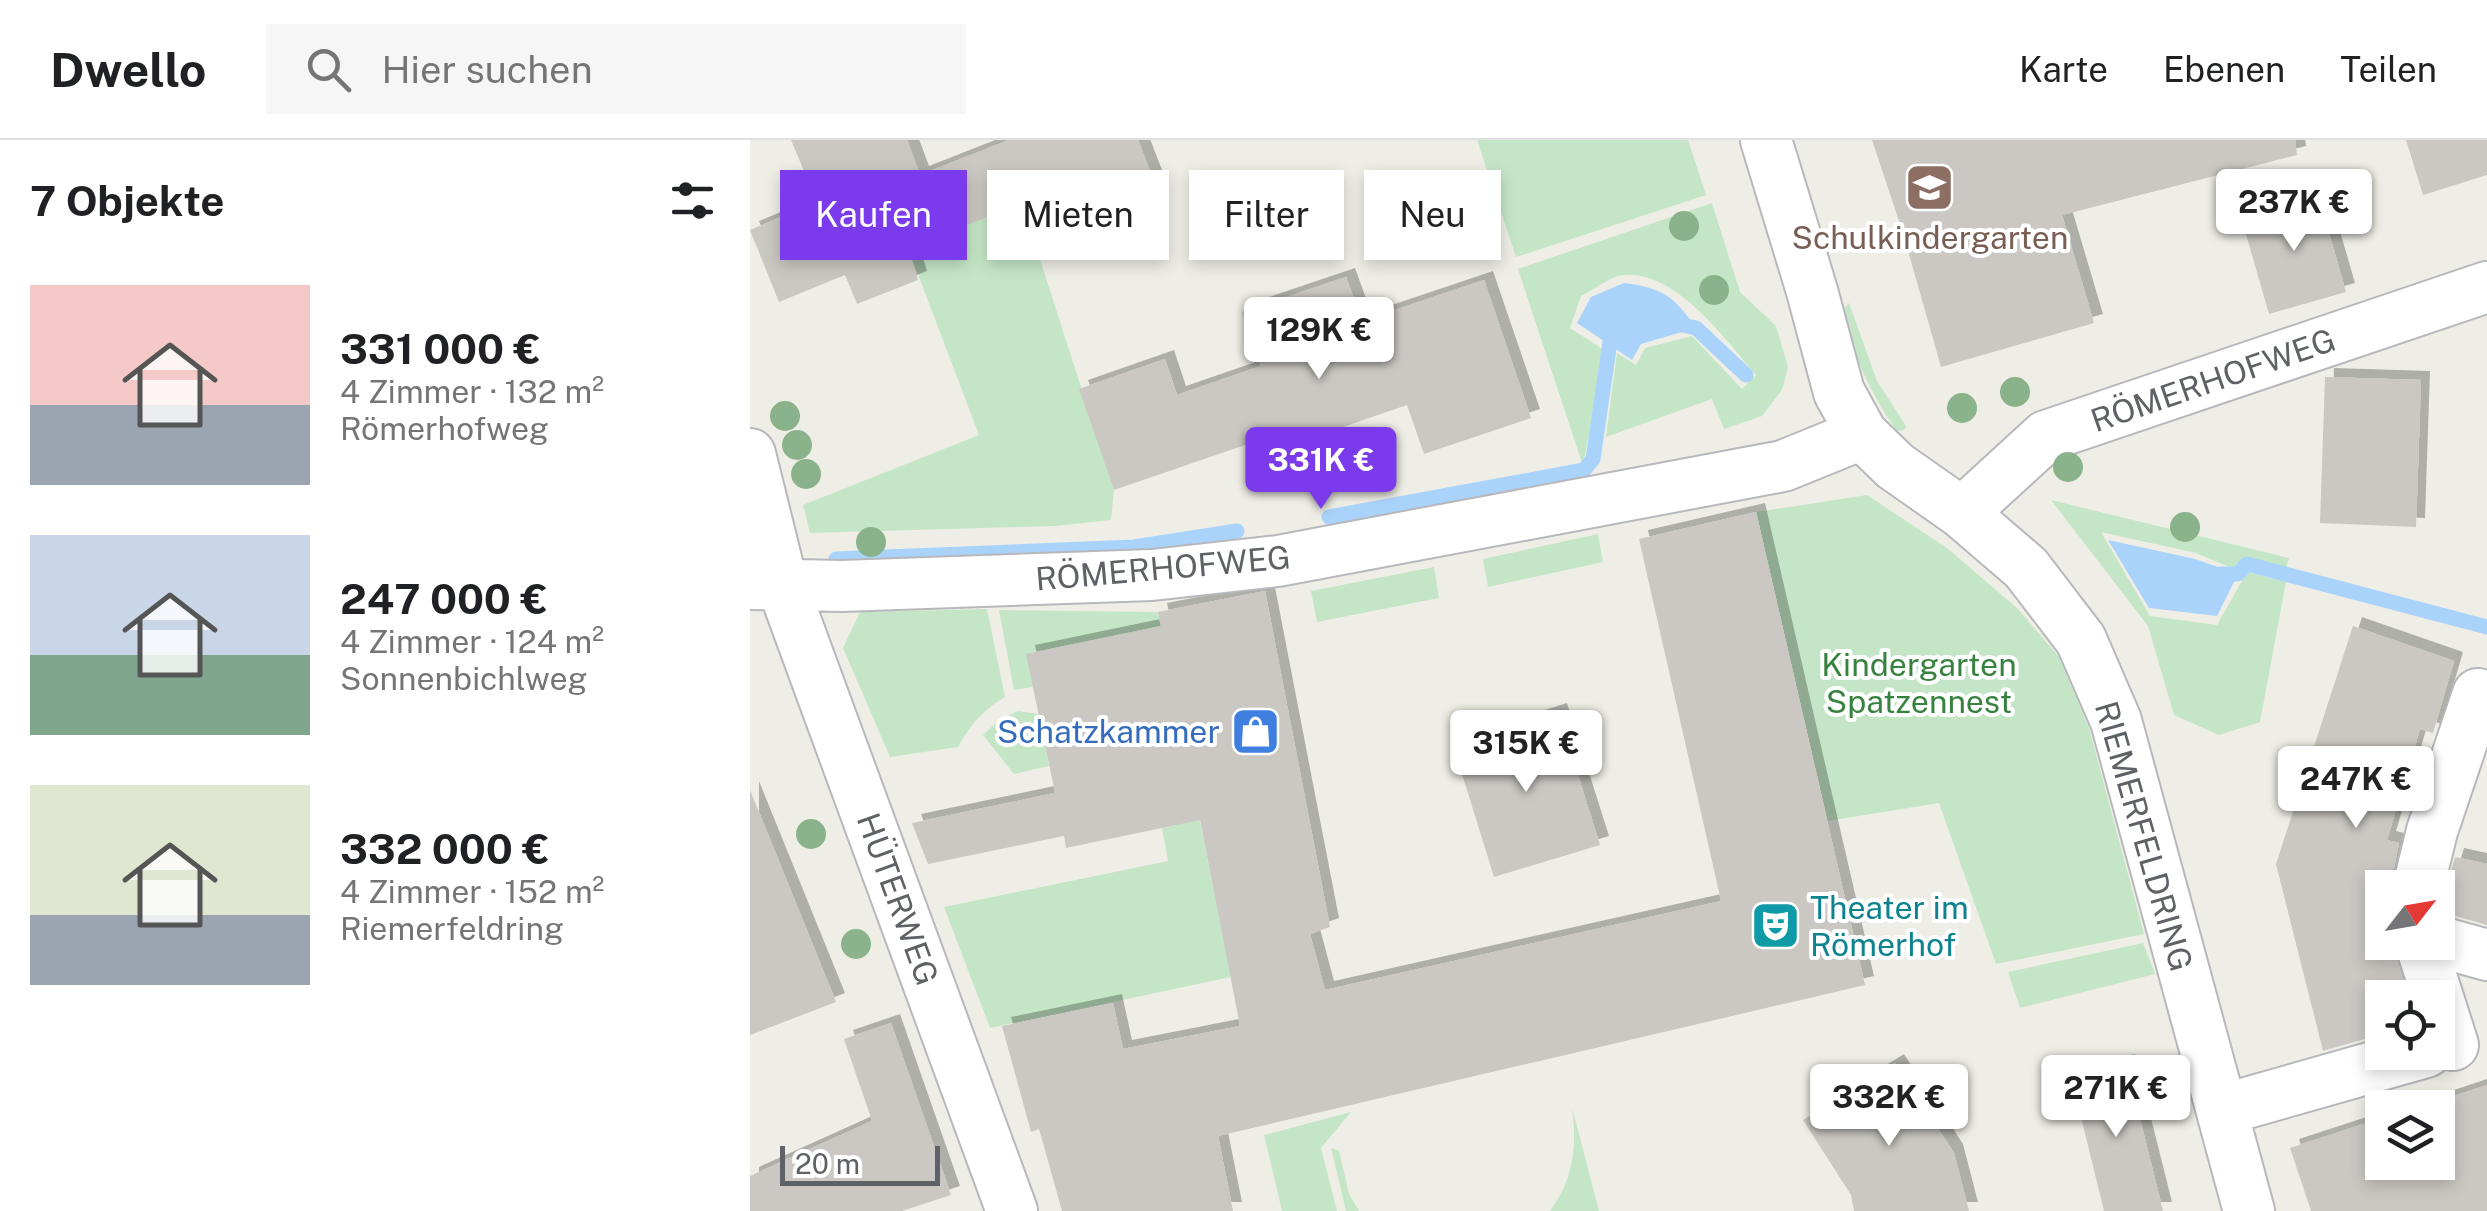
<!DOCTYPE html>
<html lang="de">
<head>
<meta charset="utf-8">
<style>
	body { margin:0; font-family:"Public Sans",sans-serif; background:#f6f6f6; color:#202124; height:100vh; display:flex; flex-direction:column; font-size:38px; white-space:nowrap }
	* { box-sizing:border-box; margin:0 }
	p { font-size:32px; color:#757577 }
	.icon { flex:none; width:55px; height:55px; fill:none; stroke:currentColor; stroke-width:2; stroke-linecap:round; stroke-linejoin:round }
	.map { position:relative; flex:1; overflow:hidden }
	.panel { display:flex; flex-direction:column; background:#fff; width:750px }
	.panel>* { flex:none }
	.hud { position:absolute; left:30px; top:30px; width:950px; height:90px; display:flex; gap:20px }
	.needle { width:65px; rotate:59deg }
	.fabs { position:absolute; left:1615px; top:730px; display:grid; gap:20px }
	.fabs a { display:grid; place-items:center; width:90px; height:90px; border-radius:0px; background:#fff; box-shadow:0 5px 15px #0003; font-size:50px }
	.scale { position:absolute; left:30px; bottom:25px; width:160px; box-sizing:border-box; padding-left:10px; border:5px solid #5e6166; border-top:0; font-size:28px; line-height:35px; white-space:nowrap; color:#5e6166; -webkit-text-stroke:8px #fff; paint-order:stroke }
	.price { position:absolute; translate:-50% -85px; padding:0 22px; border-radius:10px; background:#fff; color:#222; font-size:32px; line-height:65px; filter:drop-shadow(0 2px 5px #0008) }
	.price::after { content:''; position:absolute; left:50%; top:60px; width:30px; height:22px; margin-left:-15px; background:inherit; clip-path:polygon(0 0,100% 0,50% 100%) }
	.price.current { background:#7c3aed; color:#fff }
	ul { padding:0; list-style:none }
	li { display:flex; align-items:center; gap:30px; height:250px; padding:0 30px }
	li span { display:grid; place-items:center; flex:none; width:280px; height:200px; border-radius:0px; color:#555 }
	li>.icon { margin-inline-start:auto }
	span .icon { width:120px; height:120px; fill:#fffc; stroke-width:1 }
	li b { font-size:42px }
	h2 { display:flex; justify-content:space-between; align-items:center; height:120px; padding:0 30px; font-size:42px }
	.tag { padding:0 35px; border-radius:0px; background:#fff; box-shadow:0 5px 15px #0003; font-size:35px; line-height:90px }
	.tag.current { background:#7c3aed; color:#fff }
	header { display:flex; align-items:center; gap:60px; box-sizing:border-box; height:140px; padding:0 50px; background:#fff; border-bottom:2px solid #e0e0e0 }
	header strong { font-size:48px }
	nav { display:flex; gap:55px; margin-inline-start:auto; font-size:35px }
	.search { width:700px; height:90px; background:#f6f6f6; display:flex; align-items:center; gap:25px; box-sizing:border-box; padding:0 35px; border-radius:0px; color:#757577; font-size:38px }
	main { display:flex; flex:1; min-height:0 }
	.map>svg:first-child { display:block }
	.green { fill:#c4e6c6 }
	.water { fill:#aad3fc }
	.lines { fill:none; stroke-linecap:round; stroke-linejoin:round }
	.stream { stroke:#aad3fc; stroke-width:15 }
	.building { fill:#cbc8c3; filter:url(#shadow) }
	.street-casing { stroke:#b6b8bc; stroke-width:54 }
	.street { stroke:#fff; stroke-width:50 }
	.tree { fill:#8ab38b }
	.labels { text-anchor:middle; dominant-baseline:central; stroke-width:8; stroke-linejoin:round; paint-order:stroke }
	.education-label { font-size:32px; fill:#785e54; stroke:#fff }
	.street-label { font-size:32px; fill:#5e6166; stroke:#fff }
	.park-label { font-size:32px; fill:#388240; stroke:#fff }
	.shop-label { font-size:32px; fill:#366cbe; stroke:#fff; text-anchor:end }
	.culture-label { font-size:32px; fill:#0d838f; stroke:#fff; text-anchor:start }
</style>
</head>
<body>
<header>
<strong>Dwello</strong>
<div class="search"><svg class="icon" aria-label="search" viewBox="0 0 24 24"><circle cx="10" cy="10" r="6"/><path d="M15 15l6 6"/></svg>Hier suchen</div>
<nav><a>Karte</a><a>Ebenen</a><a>Teilen</a></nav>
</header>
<main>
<section class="panel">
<h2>7 Objekte<svg class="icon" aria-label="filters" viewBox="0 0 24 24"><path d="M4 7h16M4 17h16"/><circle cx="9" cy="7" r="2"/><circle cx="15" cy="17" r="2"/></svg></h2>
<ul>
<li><span style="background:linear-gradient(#f6c9c9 60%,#9aa5b1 0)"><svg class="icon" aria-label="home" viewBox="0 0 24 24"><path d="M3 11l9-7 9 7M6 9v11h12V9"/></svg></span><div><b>331 000 €</b><p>4 Zimmer · 132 m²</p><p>Römerhofweg</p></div></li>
<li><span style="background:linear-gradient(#c9d6e8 60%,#7fa58c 0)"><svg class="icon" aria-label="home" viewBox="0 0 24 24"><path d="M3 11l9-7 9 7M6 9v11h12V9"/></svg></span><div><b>247 000 €</b><p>4 Zimmer · 124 m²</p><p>Sonnenbichlweg</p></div></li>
<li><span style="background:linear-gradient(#dfe7d0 65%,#9aa5b1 0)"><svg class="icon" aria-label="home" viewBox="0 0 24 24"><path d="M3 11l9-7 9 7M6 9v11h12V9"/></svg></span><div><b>332 000 €</b><p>4 Zimmer · 152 m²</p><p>Riemerfeldring</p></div></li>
</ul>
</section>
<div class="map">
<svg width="1737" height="1071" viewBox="0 0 1737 1071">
	<defs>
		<filter id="shadow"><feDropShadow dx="9" dy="-9" stdDeviation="0" flood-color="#0004"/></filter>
	</defs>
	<rect width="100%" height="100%" fill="#efeee6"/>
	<!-- green -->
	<path class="green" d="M727 0H938L956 55 766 117Z
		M272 63 364 350 361 380 305 386 60 393 53 365 229 295 158 108Z
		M962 63 990 152 1026 186 1038 227 1032 250 1012 276 974 289 962 259 856 297 867 213 886 225 895 208 942 196 992 249 1006 235C976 200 925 129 873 135 860 137 843 150 831 156L820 188 854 210 833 326 768 129Z
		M1099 163 1127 241 1156 286 1154 290 1147 291C1120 253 1104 215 1090 172Z
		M1117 355 1197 408 1267 468 1309 517 1339 588 1394 794 1246 824 1189 663 1078 681 1006 372Z
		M1301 360 1539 418 1536 429 1496 417 1484 429 1446 413 1351 392 1400 476 1467 485 1497 432 1536 442 1510 582 1469 595 1424 575 1398 486Z
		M848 394 853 422 738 447 733 419Z
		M684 427 689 458 567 482 561 451Z
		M237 469 255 557C233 570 221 584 208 607L140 617 93 508 110 472Z
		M249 470 408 472 481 837 240 888 194 767 418 721 412 688 426 685 387 492 277 514 283 547 264 550Z
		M268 571 288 574 299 626 264 634 233 595 249 580Z
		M1393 803 1405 834 1270 868 1258 832Z
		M822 967 849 1071H800C824 1039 827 1005 822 967Z
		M601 972 571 1008 587 1071H532L514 995Z
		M581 1008 589 1011 599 1054 609 1071H596Z"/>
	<!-- water -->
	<path class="water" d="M874 143C913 148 924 156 946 188L891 204 882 220 827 183 841 157Z
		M1358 400 1445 419 1488 434 1467 476 1399 468Z"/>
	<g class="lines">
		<!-- stream -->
		<path class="stream" d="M928 184 946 188 996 235
			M579 377 834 330 843 319 861 195 867 190
			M86 419 384 407 487 391
			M1470 434H1488L1497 424 1737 487"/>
	</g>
	<!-- building -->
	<path class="building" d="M41 0H157L170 35 259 0H388L405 44 316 78 306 50 158 108 168 140 107 164 95 135 29 162 0 90 67 62Z
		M1122 0H1545L1547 15 1312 75 1344 183 1191 227 1153 93Z
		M1656 0H1737V35L1673 55Z
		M1568 55 1596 152 1519 174 1491 77Z
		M596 137 612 181 734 140 781 278 674 314 657 265 538 306 533 292 364 350 329 249 415 219 427 255 511 226 492 172Z
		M1575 237 1671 240 1666 387 1570 383Z
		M1006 372 1115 845 468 996 483 1071H312L289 989 281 992 252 886 363 863 373 909 490 886 450 680 316 708 314 696 178 724 162 683 305 653 276 514 411 486 408 472 515 451 580 787 560 794 575 850 971 761 889 399Z
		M1603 486 1704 521 1683 593 1670 589 1637 700 1649 703 1640 748H1632V802H1644L1658 858H1632V894L1573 911 1526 724Z
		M808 572 850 705 744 737 703 605Z
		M0 650 86 862 0 895Z
		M1705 717 1737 724V785L1702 775 1688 776Z
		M141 883 201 1055 152 1071H0V1036L122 981 94 899Z
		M1145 923 1204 1013 1219 1071H1104L1101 1055 1053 980Z
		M1376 923 1413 1071H1354L1321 936Z
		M1737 945V1071H1561L1540 1008 1632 978V1022H1688V968H1668Z"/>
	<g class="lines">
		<defs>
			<path id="street" d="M1016 0 1062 151 1089 252 1112 294 1145 326 1212 373 1276 428 1331 500 1366 581 1499 1071
				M0 314 33 447 262 1071
				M1212 373 1296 296 1737 147
				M0 444 92 446 402 435 528 421 1033 326 1112 294
				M1668 748 1682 691 1728 554
				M1672 802 1673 811 1694 803 1737 815
				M1673 811 1703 905
				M1472 970 1676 912"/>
		</defs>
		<!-- street casing -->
		<use href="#street" class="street-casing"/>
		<!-- street -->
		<use href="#street" class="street"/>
	</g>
	<!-- trees -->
	<g class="tree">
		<circle cx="934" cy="86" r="15"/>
		<circle cx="964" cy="150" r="15"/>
		<circle cx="1265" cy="252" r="15"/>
		<circle cx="1212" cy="268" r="15"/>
		<circle cx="35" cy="276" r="15"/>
		<circle cx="47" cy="305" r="15"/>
		<circle cx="1318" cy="327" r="15"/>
		<circle cx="56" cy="334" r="15"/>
		<circle cx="1435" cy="387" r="15"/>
		<circle cx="121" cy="402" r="15"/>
		<circle cx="61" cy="694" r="15"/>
		<circle cx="106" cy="804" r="15"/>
	</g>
	<!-- icons -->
	<defs>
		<symbol id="school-square" viewBox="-11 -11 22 22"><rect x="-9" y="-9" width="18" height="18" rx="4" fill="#8d6e63" stroke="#fff"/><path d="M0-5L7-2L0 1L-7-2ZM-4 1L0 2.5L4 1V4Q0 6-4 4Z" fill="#fff"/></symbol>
		<symbol id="shop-square" viewBox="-11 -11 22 22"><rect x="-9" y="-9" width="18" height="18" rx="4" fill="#3f7fe0" stroke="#fff"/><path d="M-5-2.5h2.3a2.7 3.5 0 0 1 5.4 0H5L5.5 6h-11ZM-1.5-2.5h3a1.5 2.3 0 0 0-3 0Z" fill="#fff"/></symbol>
		<symbol id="theatre-square" viewBox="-11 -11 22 22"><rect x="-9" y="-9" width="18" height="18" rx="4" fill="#0f9aa8" stroke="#fff"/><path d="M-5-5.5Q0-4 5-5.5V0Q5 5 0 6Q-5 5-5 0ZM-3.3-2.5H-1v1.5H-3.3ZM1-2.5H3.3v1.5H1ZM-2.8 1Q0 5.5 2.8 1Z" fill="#fff"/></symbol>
	</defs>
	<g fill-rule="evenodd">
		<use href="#school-square" x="1152" y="20" width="55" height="55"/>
		<use href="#shop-square" x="478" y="564" width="55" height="55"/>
		<use href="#theatre-square" x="998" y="758" width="55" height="55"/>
	</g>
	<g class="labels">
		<!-- education labels -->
		<g class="education-label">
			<text x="1180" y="97">Schulkindergarten</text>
		</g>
		<!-- street labels -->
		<g class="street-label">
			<text transform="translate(1463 240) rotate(-19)">RÖMERHOFWEG</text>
			<text transform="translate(413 428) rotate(-5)">RÖMERHOFWEG</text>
			<text transform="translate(1394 696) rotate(74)">RIEMERFELDRING</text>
			<text transform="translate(148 759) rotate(70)">HÜTERWEG</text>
		</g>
		<!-- park labels -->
		<g class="park-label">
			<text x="1169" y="524">Kindergarten<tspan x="1169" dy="37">Spatzennest</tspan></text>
		</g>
		<!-- shop labels -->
		<g class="shop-label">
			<text x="470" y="591">Schatzkammer</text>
		</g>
		<!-- culture labels -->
		<g class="culture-label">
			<text x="1060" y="767">Theater im<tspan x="1060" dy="37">Römerhof</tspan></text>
		</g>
	</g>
</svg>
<div class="fabs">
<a><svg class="needle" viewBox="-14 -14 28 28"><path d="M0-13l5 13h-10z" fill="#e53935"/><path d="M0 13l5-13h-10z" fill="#757577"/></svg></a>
<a><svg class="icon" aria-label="locate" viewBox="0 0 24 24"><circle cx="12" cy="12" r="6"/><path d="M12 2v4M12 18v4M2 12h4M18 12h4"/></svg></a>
<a><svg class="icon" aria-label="layers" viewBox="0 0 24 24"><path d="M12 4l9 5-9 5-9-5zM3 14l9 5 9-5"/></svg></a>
</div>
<div class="scale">20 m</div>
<b class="price" style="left:1544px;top:114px">237K €</b>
<b class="price" style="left:569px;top:242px">129K €</b>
<b class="price current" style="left:571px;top:372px">331K €</b>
<b class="price" style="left:776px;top:655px">315K €</b>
<b class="price" style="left:1606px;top:691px">247K €</b>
<b class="price" style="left:1366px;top:1000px">271K €</b>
<b class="price" style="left:1139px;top:1009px">332K €</b>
<div class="hud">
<a class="tag current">Kaufen</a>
<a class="tag">Mieten</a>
<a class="tag">Filter</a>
<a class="tag">Neu</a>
</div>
</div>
</main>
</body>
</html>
